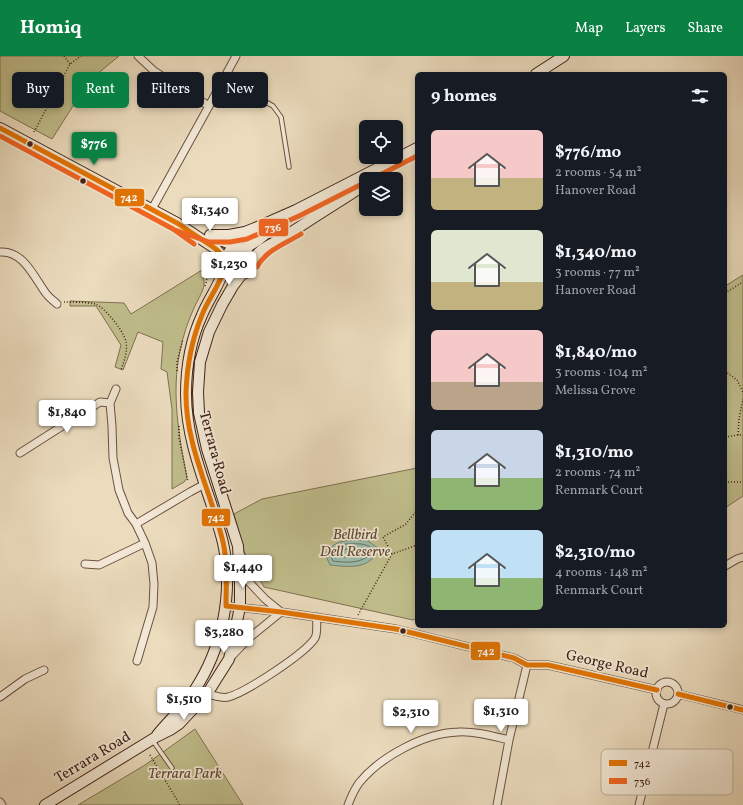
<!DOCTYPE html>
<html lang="en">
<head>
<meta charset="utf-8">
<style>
	body { margin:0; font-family:Vollkorn,serif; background:#20242c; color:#f1f3f6; height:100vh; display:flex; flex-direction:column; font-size:15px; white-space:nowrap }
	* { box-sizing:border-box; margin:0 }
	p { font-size:13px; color:#9ea1a6 }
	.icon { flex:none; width:22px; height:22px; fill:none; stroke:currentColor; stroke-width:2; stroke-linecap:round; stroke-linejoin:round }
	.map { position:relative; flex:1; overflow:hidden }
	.panel { position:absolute; left:415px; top:16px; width:312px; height:556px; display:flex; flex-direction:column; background:#171b24; border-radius:6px; box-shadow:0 2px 6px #0003 }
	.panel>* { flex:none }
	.hud { position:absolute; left:12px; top:16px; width:343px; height:36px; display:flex; gap:8px }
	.fabs { position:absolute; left:359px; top:64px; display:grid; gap:8px }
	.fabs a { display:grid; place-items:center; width:44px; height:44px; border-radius:6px; background:#171b24; box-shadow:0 2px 6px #0003; font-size:20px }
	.price { position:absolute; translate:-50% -34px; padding:0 9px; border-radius:4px; background:#fff; color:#222; font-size:13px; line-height:26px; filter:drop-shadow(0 1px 2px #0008) }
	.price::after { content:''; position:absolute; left:50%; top:24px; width:12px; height:9px; margin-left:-6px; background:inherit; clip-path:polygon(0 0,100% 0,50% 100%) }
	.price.current { background:#0b8043; color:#fff }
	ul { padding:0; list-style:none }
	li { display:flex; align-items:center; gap:12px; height:100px; padding:0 16px }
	li span { display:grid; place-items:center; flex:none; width:112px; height:80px; border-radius:6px; color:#555 }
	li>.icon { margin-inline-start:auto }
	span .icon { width:48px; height:48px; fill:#fffc; stroke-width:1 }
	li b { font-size:17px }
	h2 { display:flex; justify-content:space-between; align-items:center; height:48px; padding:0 16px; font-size:17px }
	.pill { padding:0 14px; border-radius:6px; background:#171b24; box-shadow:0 2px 6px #0003; font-size:14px; line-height:36px }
	.pill.current { background:#0b8043; color:#fff }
	header { display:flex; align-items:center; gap:24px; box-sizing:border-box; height:56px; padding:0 20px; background:#0b8043; color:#fff }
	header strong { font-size:19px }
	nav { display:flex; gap:22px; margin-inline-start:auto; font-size:14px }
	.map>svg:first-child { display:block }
	.green { fill:#c0be8c; stroke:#807052 }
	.water { fill:#99bcad; stroke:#757e71 }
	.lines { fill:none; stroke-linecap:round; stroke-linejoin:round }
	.shore { stroke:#6c6f62; stroke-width:1 }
	.lane-casing { stroke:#6b5041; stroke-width:5.5 }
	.street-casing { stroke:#6b5041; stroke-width:9 }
	.secondary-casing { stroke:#402217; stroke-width:12 }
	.path { stroke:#402217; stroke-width:1.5; stroke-dasharray:1 2; stroke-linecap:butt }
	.lane { stroke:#f2e8d5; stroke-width:3.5 }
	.street { stroke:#f2e8d5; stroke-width:7 }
	.secondary { stroke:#f2e8d5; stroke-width:10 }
	.bus-1-casing { stroke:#f2e8d5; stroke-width:8 }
	.bus-2-casing { stroke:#f2e8d5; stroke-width:8 }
	.bus-1 { stroke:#e27403; stroke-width:5 }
	.bus-2 { stroke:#f26522; stroke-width:5 }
	.bus-dot { fill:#402217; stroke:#f2e8d5; stroke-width:1.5 }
	.labels { text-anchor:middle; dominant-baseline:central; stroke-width:3.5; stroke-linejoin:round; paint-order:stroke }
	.street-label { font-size:15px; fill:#402217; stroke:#f2e8d5 }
	.park-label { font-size:15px; font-style:italic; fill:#604934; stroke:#f2e8d5 }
	.key { fill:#f2e8d5; stroke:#bdad9c; stroke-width:1 }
	.key-label { font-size:11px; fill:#402217 }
	.line-badge { stroke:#f2e8d5; stroke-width:1.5 }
	.badge-label { font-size:11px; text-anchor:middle; font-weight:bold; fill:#fff }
</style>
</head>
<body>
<header>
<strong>Homiq</strong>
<nav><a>Map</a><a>Layers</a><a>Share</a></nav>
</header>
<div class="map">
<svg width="743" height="749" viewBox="0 0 743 749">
	<rect width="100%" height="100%" fill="#ebdcbe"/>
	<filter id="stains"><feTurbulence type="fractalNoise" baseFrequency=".005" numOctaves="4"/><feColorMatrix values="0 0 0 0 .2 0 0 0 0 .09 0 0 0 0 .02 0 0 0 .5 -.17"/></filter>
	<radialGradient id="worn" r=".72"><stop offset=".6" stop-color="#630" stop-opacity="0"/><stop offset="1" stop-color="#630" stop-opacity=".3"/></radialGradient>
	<!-- green -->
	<path class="green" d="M0 0H119L85 28 73 50 52 83 0 55Z
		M202 214C202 219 205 225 204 229 203 236 197 245 194 252 188 265 183 280 180 295 171 337 179 380 187 422L184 426 172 433V353L167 316 161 313 163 286 138 276 123 314 115 311 121 289 96 250H70V245L124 247 131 258Z
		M743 219V440L725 452V230Z
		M417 412V562L413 564 264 531 244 496 234 458 262 443Z
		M195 673 243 749H78L145 709Z"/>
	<!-- water -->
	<path class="water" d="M359 484 368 485 379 493C369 514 350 511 330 509L325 498C336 484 342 485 359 484Z"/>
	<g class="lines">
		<!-- shore -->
		<path class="shore" d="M346 488C355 488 368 486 373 494 366 508 346 507 333 505L330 498 335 492Z
			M347 493 365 494 366 496C360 502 345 502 336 500L338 496Z"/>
		<defs>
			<path id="lane" d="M224 22 273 50 281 61 289 111
				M153 685 172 712"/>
			<path id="street" d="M138 0 154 15 209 50
				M152 153 209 50 236 0
				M0 196C23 194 34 221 45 236 48 241 53 244 57 248
				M116 333 110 347 112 370 113 402 119 434 128 457 136 468 145 487 152 507 154 528 153 551 137 605
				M20 397 100 346 110 347
				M136 468 190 436 205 428
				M241 499 250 527 265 543 281 556
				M85 508 99 509 145 487
				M725 510 737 503 743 501
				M226 550 281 556 396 573 514 602 527 609H548L657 634
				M229 603 249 582 281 556
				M656 637a11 11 0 1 1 22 0a11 11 0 1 1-22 0Z
				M207 638C213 639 222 643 228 641 245 637 306 597 315 582 318 577 316 567 317 561
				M678 638 743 654
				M0 641 25 623 44 614
				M0 746 2 749
				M348 749C351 741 354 734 359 727 380 701 424 677 458 676 475 675 492 680 509 684
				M497 749 509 684 527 609
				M639 749 664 648"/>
			<path id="secondary" d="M536 18 564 0
				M0 72 177 167 216 193 225 203
				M374 123 389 113
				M210 179H229L245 176 255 172 296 154 417 92
				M213 181C219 184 242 192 247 196 250 199 251 204 251 208 247 229 213 216 229 196L239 192
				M243 194 258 184 283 164
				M251 208C257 192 273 188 286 180 312 162 339 146 366 128
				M157 679C169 664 184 651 194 635 222 593 234 537 223 487 220 474 215 460 211 447 199 412 186 376 186 338 186 311 191 283 202 259 209 242 221 227 225 210
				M45 749 156 681 170 674 179 668 207 638 229 603 240 551V525L238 490 207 393 199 357 198 336 200 306 209 276 222 249 233 230 242 218"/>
		</defs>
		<!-- lane casing -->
		<use href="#lane" class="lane-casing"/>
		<!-- street casing -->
		<use href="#street" class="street-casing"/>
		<!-- secondary casing -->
		<use href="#secondary" class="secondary-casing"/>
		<!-- path -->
		<path class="path" d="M64 0 70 8
			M34 76 70 8 81 0
			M208 200 213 216
			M205 230C209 219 207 210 203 200L207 197
			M725 237 743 226
			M64 246C73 246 87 246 95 248 105 251 125 277 126 286 128 295 124 305 121 314
			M177 315V306L183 283
			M725 315 737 324 743 336
			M179 370V382L188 426
			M738 379 739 363 743 343
			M725 381 738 379H743
			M725 426H743
			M392 498 383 481 406 468 417 454
			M358 559 392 498 417 489
			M150 699 180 749"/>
		<!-- lane -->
		<use href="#lane" class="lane"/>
		<!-- street -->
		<use href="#street" class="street"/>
		<!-- secondary -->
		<use href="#secondary" class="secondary"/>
		<defs>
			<path id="bus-1" d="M0 72 177 167 216 193 225 203C225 224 209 240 202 259 192 283 187 309 186 336 185 388 211 436 223 486 228 507 226 529 226 550L281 556 396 573 514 602 527 609H548L657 634
				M678 638 743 654"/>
			<path id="bus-2" d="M0 80 173 173 194 188
				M372 123 417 100
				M175 174 209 186H230L247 183 299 160 366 126
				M257 211C266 194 285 188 301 178"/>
		</defs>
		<!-- bus-1 casing -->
		<use href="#bus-1" class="bus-1-casing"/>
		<!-- bus-2 casing -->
		<use href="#bus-2" class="bus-2-casing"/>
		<!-- bus-1 -->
		<use href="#bus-1" class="bus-1"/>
		<!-- bus-2 -->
		<use href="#bus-2" class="bus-2"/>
	</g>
	<!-- markers -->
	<g class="bus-dot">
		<circle cx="30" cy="88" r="3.5"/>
		<circle cx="83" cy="125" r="3.5"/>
		<circle cx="403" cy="575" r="3.5"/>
		<circle cx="730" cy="651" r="3.5"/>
	</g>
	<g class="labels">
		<!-- street labels -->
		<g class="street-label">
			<text transform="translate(214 397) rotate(75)">Terrara Road</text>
			<text transform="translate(607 609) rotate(13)">George Road</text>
			<text transform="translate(93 702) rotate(-31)">Terrara Road</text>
		</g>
		<!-- park labels -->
		<g class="park-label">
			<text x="355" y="479">Bellbird<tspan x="355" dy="17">Dell Reserve</tspan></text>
			<text x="185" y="718">Terrara Park</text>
		</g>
	</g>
	<!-- legend -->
	<rect x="601" y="693" width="132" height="46" rx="6" class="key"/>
	<rect x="609" y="704" width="18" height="6" fill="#e27403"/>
	<rect x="609" y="722" width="18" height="6" fill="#f26522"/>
	<g class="key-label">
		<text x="634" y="711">742</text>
		<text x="634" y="729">736</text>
	</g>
	<g class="line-badge">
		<rect x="114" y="132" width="31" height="19" rx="4" fill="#e27403"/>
		<rect x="258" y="162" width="31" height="19" rx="4" fill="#f26522"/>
		<rect x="201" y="452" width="30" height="19" rx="4" fill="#e27403"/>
		<rect x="470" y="585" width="31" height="20" rx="4" fill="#e27403"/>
	</g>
	<g class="badge-label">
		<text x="129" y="145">742</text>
		<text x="273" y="175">736</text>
		<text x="216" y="465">742</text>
		<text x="486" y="599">742</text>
	</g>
	<rect width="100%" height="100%" filter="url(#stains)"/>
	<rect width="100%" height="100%" fill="url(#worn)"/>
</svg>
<div class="fabs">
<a><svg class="icon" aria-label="locate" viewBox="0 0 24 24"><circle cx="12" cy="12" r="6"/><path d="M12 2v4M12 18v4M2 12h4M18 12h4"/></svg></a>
<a><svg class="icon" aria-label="layers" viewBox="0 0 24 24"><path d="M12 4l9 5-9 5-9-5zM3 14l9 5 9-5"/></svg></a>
</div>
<b class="price current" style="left:94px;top:110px">$776</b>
<b class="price" style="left:210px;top:176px">$1,340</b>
<b class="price" style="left:229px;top:230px">$1,230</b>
<b class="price" style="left:67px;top:378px">$1,840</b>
<b class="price" style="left:243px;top:533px">$1,440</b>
<b class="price" style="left:224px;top:598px">$3,280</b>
<b class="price" style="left:184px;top:665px">$1,510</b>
<b class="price" style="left:501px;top:677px">$1,310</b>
<b class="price" style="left:411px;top:678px">$2,310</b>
<div class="hud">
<a class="pill">Buy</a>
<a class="pill current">Rent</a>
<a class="pill">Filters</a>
<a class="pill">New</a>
</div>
<section class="panel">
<h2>9 homes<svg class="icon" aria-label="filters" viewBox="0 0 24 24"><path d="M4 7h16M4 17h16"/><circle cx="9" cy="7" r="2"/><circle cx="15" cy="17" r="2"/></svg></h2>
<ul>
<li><span style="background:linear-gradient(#f6c9c9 60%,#c2b280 0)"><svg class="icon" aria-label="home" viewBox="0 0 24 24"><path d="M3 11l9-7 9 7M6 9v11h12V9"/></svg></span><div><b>$776/mo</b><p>2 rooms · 54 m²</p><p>Hanover Road</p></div></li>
<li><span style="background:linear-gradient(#dfe7d0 65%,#c2b280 0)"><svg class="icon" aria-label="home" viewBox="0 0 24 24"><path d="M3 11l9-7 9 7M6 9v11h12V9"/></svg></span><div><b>$1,340/mo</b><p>3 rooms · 77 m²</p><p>Hanover Road</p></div></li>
<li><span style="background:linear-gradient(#f6c9c9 65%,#b9a48a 0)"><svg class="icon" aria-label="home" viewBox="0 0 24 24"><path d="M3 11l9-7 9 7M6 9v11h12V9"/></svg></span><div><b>$1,840/mo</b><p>3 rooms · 104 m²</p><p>Melissa Grove</p></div></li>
<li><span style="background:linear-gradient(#c9d6e8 60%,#8fb573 0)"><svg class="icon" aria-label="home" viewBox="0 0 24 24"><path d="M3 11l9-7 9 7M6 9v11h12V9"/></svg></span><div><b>$1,310/mo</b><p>2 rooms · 74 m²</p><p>Renmark Court</p></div></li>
<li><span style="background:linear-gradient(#bfe0f5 60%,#8fb573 0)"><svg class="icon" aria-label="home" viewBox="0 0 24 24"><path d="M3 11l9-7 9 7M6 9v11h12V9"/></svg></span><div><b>$2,310/mo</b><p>4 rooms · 148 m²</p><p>Renmark Court</p></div></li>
</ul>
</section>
</div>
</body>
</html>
